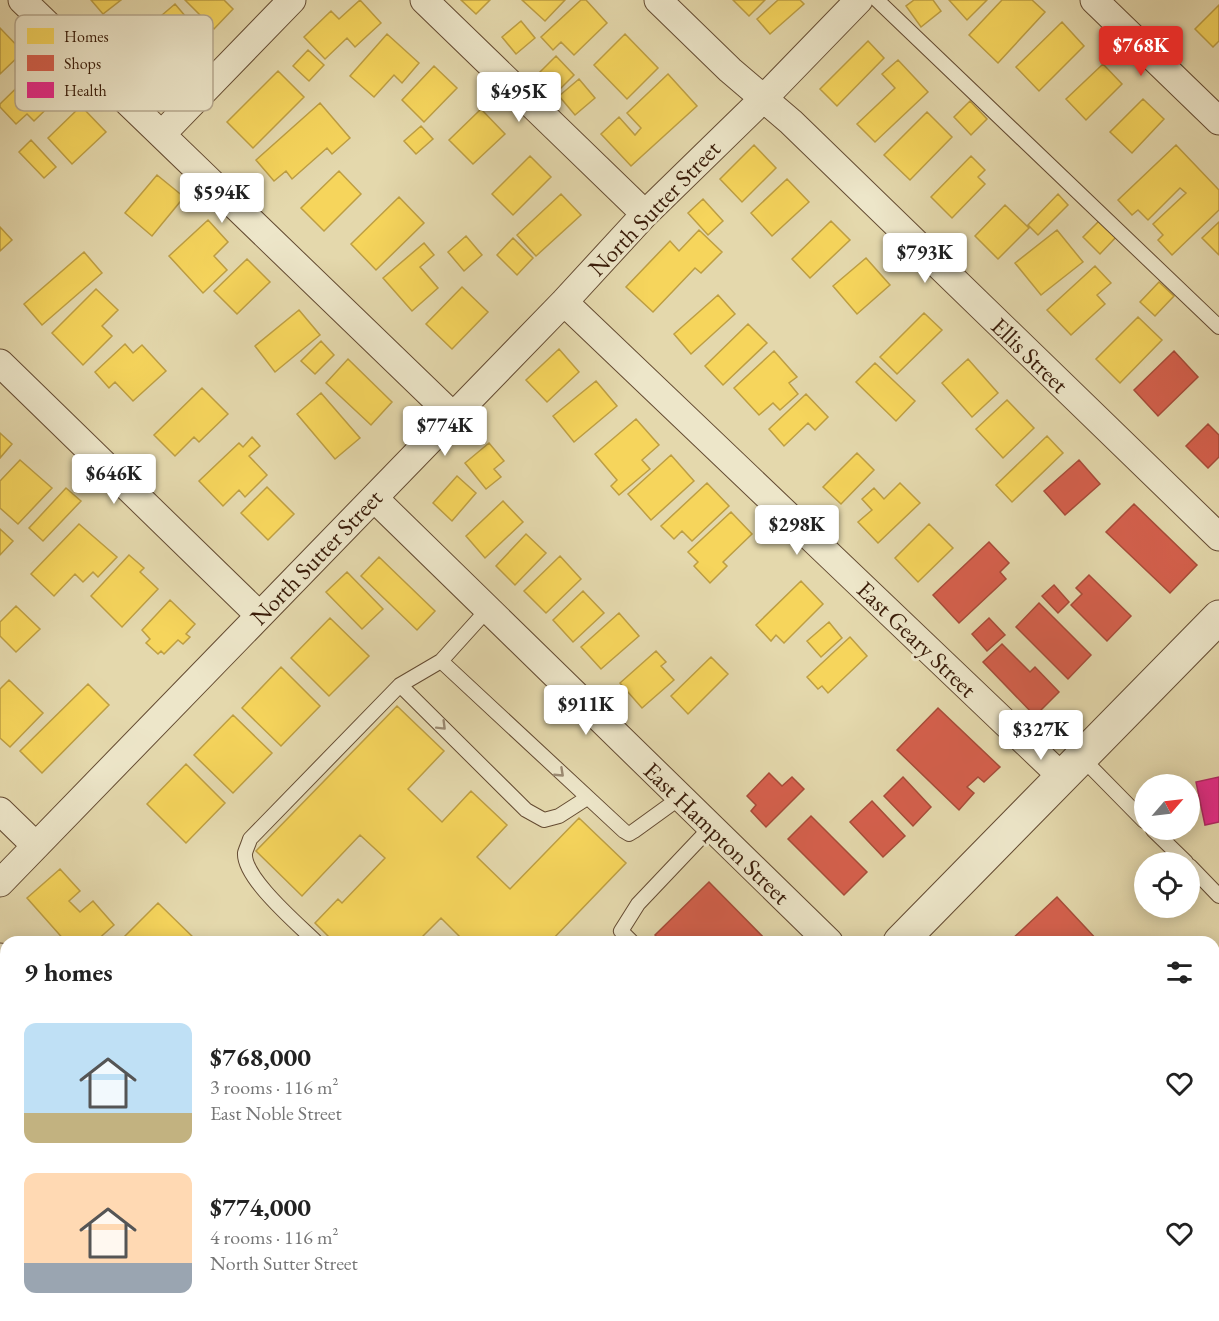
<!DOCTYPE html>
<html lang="en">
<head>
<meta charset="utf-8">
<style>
	body { margin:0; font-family:"EB Garamond",serif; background:#f6f6f6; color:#222; height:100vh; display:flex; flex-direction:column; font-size:22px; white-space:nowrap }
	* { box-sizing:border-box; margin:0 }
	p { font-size:20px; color:#767676 }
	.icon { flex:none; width:33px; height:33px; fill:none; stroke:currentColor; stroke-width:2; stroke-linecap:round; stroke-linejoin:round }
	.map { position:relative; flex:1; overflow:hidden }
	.details { position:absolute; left:0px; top:936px; width:1220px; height:386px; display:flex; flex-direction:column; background:#fff; border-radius:18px 18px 0 0; box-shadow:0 3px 15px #0003 }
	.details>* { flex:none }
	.needle { width:39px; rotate:62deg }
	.controls { position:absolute; left:1134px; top:774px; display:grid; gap:12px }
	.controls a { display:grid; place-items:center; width:66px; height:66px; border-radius:50%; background:#fff; box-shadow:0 3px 15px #0003; font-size:30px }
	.price { position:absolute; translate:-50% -51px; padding:0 14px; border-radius:6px; background:#fff; color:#222; font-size:20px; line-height:39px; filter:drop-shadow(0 2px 3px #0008) }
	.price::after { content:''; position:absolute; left:50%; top:36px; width:18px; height:14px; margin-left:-9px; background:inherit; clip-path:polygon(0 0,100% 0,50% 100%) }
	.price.current { background:#d93025; color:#fff }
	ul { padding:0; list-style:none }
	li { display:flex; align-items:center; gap:18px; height:150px; padding:0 24px }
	li span { display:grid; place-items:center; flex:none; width:168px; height:120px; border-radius:12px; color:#555 }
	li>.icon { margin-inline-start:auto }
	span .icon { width:72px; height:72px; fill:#fffc; stroke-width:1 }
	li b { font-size:26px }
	h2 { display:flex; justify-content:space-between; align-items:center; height:72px; padding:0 24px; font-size:26px }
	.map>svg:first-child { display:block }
	.homes { fill:#f6d55c; stroke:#bd9e43; stroke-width:1.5 }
	.shops { fill:#d6604d; stroke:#a74c39; stroke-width:1.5 }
	.health { fill:#e7298a; stroke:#b32563; stroke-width:1.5 }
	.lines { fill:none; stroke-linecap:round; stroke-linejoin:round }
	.service-casing { stroke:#644b32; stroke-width:16 }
	.minor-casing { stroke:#644b32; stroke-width:29 }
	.tertiary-casing { stroke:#644b32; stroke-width:35 }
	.service { stroke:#ede6c9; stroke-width:14 }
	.minor { stroke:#ede6c9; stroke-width:27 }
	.tertiary { stroke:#ede6c9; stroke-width:33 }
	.oneway { stroke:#9c8b73 }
	.labels { text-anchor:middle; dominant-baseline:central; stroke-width:6; stroke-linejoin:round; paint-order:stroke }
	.street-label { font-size:24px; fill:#391c09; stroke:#ede6c9 }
	.key { fill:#ede6c9; stroke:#b7a98f; stroke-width:1.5 }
	.key-label { font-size:16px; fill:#391c09 }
</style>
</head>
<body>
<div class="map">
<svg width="1219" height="1321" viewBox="0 0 1219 1321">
	<rect width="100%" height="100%" fill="#e4d8ac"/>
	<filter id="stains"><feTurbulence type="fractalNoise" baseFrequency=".00333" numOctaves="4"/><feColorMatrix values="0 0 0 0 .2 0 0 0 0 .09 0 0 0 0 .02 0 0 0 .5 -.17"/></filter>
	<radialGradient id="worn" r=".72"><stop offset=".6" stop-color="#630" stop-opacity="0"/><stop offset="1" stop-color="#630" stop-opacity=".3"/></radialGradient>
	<!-- homes -->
	<path class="homes" d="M91 0H121L103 14Z
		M185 0H224L233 9 214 29Z
		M360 0 381 23 355 47 347 38 325 59 304 37 331 11 339 19Z
		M461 0H490L476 14Z
		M522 0H565L545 21Z
		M581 0H586L607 23 574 55 561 42 553 50 541 37Z
		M733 0H765L749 16Z
		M778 0H800L804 4 770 34 757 19Z
		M914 0H933L941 11 921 27 906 6Z
		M949 0H987L967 20Z
		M1002 0H1032L1045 12 998 63 969 35Z
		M175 4 203 37 163 71 135 38Z
		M1219 5V41L1213 47 1195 29Z
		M521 21 535 38 516 54 502 37Z
		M1062 22 1084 46 1039 91 1016 67Z
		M0 28 23 52 0 74Z
		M387 34 419 63 402 83 394 75 374 97 350 76Z
		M625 34 658 68 627 99 594 65Z
		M868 41 884 58 837 106 820 89Z
		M308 50 324 65 309 81 293 66Z
		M556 56 574 75 555 94 537 75Z
		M898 60 928 92 875 142 857 124 895 88 882 74Z
		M1103 64 1122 84 1086 120 1066 99Z
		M40 65 65 91 34 121 27 114 16 124 0 107V104Z
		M434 66 457 88 424 122 402 100Z
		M278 71 304 97 253 148 227 122Z
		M668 74 697 106 631 166 601 134 619 117 635 135 641 128 627 113Z
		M579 79 595 98 575 115 559 96Z
		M1143 99 1164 119 1132 153 1110 132Z
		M970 101 987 119 971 135 954 117Z
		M320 103 350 138 332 154 327 148 292 179 286 171 274 181 256 160Z
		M81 106 106 132 72 164 48 138Z
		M481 109 505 134 473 164 449 140Z
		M927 112 952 137 910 180 884 155Z
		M421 126 433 139 416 154 404 141Z
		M31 140 56 167 44 178 19 152Z
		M754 145 776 168 742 202 720 179Z
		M1176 145 1219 190V210L1172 255 1158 240 1163 235 1153 224 1186 193 1180 188 1148 220 1138 210 1132 215 1118 200Z
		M530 156 551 177 513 215 492 194Z
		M971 156 985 170 978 177 985 184 952 218 931 197Z
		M339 171 361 194 324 231 301 208Z
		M157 175 184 197 152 236 125 213Z
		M787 179 809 202 772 236 751 213Z
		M561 194 581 215 536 256 517 235Z
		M1058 194 1068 205 1038 235 1028 225Z
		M399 197 424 223 376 270 351 244Z
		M703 199 723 221 708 235 688 213Z
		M1005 205 1029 228 998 259 975 236Z
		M208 220 228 242 214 256 227 270 203 293 169 256Z
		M1100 220 1117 236 1100 254 1083 237Z
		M831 221 850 240 810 278 792 259Z
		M1219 222V255L1202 238Z
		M0 227 12 240 0 251Z
		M699 230 722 252 701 273 695 268 653 312 626 287 670 241 679 251Z
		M1057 230 1083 262 1041 295 1015 263Z
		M466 236 482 255 464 271 448 252Z
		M513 238 533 258 517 275 497 255Z
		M424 243 434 255 420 267 438 288 412 311 383 278Z
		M84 252 102 273 42 325 24 304Z
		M866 258 890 285 857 314 833 286Z
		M247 259 270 282 237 314 214 291Z
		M1095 266 1111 283 1097 295 1105 304 1071 335 1047 310Z
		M1159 282 1174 296 1155 316 1140 302Z
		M462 287 488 312 452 349 426 324Z
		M96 289 118 310 102 326 112 336 83 365 52 333Z
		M718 295 735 314 691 354 674 334Z
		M299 310 320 335 275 372 255 346Z
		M924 313 942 330 897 374 880 357Z
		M1138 317 1162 340 1120 383 1096 359Z
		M748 324 767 343 723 385 705 366Z
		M321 341 334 355 315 374 301 361Z
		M125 344 133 353 142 345 166 371 133 401 115 382 109 388 95 372Z
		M559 349 579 372 547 402 526 380Z
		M774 351 797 377 789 383 798 394 780 410 773 403 759 415 734 388Z
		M348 359 392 402 371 425 326 383Z
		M968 359 998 393 972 417 942 383Z
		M875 363 915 401 896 421 856 382Z
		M596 381 617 406 574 442 553 416Z
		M202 388 228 414 199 442 194 437 175 456 154 435Z
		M321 393 360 438 335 459 297 414Z
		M806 394 828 417 815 430 808 423 784 446 769 429Z
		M1007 400 1034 428 1003 458 976 429Z
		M636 419 659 445 642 460 650 469 619 495 611 486 617 480 595 454Z
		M0 433 12 444 0 458Z
		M1047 436 1063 453 1012 502 996 485Z
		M252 437 260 446 249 456 267 475 245 497 239 490 223 506 199 481 239 443 243 447Z
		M489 443 504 461 494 469 501 477 486 489 465 463Z
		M857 453 874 470 841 504 823 487Z
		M671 455 694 481 651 520 628 494Z
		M20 460 52 488 18 524 0 508V481Z
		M457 476 476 493 452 521 433 503Z
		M707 483 729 506 692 541 682 531 674 539 661 526Z
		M900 483 920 503 878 543 858 522 872 510 862 499 874 488 884 499Z
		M267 487 294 514 268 540 241 513Z
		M66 488 81 501 43 541 29 528Z
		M503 501 523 522 485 558 466 536Z
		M731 512 752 534 723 562 727 566 710 583 694 566 698 562 688 552Z
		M79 524 117 557 98 577 93 572 83 582 75 574 54 596 31 574Z
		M929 524 953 548 918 582 895 558Z
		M0 529 13 541 0 555Z
		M526 534 546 553 515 585 496 566Z
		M129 555 144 568 140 572 158 589 122 627 91 596Z
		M560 556 581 579 546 613 524 591Z
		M379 557 435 611 417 630 361 576Z
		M347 572 383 609 362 629 326 592Z
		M801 581 823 604 784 643 776 635 771 641 756 625Z
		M583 591 604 613 573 642 553 620Z
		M170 600 195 624 186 634 190 637 183 644 178 640 164 654 161 651 158 654 146 643 150 639 142 630Z
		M16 606 40 629 16 652 0 636V622Z
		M619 613 639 636 601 669 581 647Z
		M330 618 369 656 329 696 291 658Z
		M829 622 842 638 821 657 807 641Z
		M850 637 867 656 828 693 822 686 818 689 807 677Z
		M656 651 666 662 661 666 674 680 642 708 620 683Z
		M711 657 728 674 688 714 671 696Z
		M281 667 320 706 281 746 242 708Z
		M9 680 43 713 10 747 0 738V689Z
		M88 684 109 705 42 773 20 751Z
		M397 706 444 751 408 789 442 822 471 791 507 825 477 857 510 889 579 818 626 863 550 942H459L462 939 441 918 417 942H334L315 923 338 899 342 903 385 858 360 835 302 896 256 851Z
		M233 715 272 753 233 793 194 755Z
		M186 764 225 803 186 843 147 804Z
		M60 869 80 891 69 901 80 912 93 901 114 925 95 942H66L27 898Z
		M158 903 198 942H119Z
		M0 1029 6 1035V1048L0 1054Z
		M0 1123 6 1129 5 1152 0 1147Z
		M6 1229V1250L0 1245V1235Z
		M1 1254 6 1259V1286L4 1288 0 1285Z
		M18 1316H63L58 1321 48 1319 47 1321H19L16 1318Z"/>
	<!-- shops -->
	<path class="shops" d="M1174 351 1198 377 1158 416 1134 390Z
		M1208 424 1219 435V457L1208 468 1186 446Z
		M1079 460 1100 484 1065 515 1044 491Z
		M1134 504 1197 565 1170 593 1106 532Z
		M989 542 1009 563 1000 572 1006 579 959 623 933 595Z
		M1089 575 1131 616 1107 641 1071 605 1082 594 1076 588Z
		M1054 585 1069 602 1058 613 1042 596Z
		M1039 603 1091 655 1068 679 1016 627Z
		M989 618 1005 635 987 651 972 634Z
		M1002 644 1030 672 1035 667 1059 692 1035 716 983 662Z
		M938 708 1000 767 984 782 978 777 967 787 974 793 959 810 897 750Z
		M769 773 782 786 792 777 804 789 766 827 751 811 756 805 747 796Z
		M903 777 931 807 913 826 884 796Z
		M872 801 905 836 883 857 850 822Z
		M811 816 867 872 844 895 788 839Z
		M709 882 768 942H662L655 935Z
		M1057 897 1099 942H1009Z
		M271 1316H302L307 1321H266Z
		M418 1316H476L471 1321H419L416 1318Z
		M1015 1316H1055L1061 1321H1009Z"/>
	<!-- health -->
	<path class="health" d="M1219 777V822L1205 825 1196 782Z"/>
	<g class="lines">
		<defs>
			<path id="service" d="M877 0 1219 327
				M441 661 624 831 629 834 634 831 681 797
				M400 685 526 810 544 820 559 816 587 798
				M1081 757 1144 821
				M1153 830 1186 862
				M1190 866 1219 896
				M316 942C299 925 243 878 245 853 246 849 249 843 250 839L400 685 441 661 488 609
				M632 942 621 931 638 904 711 827
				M737 1316 740 1319 739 1321"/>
			<path id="minor" d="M22 0 453 416
				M424 0 645 214
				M658 0 730 70 791 122 1219 537
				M1094 0 1219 121
				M162 134 292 0
				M564 302 1061 776
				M0 363 259 615
				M374 498 829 942
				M0 811 36 846
				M0 883 564 302 645 214 763 99 859 0
				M0 957 6 963
				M366 1316 372 1321"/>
			<path id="tertiary" d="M900 942 1219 617
				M545 1321 550 1316"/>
		</defs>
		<!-- service casing -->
		<use href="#service" class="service-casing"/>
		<!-- minor casing -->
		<use href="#minor" class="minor-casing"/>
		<!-- tertiary casing -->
		<use href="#tertiary" class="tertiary-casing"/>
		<!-- service -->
		<use href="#service" class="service"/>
		<!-- minor -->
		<use href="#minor" class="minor"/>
		<!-- tertiary -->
		<use href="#tertiary" class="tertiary"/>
	</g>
	<!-- one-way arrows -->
	<defs><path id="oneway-chevron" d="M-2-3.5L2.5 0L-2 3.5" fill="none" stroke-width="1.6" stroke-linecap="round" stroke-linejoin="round" transform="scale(1.5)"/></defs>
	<g class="oneway">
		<use href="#oneway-chevron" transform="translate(442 726) rotate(45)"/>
		<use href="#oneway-chevron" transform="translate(560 773) rotate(43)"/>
	</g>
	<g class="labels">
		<!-- street labels -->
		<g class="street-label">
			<text transform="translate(654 208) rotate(-46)">North Sutter Street</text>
			<text transform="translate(1030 355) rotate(44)">Ellis Street</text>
			<text transform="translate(316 557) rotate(-46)">North Sutter Street</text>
			<text transform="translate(917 639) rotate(44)">East Geary Street</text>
			<text transform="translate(717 833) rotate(44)">East Hampton Street</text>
		</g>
	</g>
	<!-- legend -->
	<rect x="15" y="15" width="198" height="96" rx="9" class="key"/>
	<rect x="27" y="28" width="27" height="16" fill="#f6d55c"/>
	<rect x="27" y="55" width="27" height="16" fill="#d6604d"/>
	<rect x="27" y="82" width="27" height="16" fill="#e7298a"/>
	<g class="key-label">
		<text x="64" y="42">Homes</text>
		<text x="64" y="69">Shops</text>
		<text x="64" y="96">Health</text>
	</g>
	<rect width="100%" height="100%" filter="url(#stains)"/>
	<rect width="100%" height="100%" fill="url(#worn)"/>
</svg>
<div class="controls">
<a><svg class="needle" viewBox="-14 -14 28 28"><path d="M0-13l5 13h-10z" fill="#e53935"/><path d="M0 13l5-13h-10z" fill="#767676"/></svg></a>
<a><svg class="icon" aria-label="locate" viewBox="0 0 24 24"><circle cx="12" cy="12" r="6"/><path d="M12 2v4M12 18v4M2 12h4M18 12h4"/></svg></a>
</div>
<b class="price current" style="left:1141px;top:77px">$768K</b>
<b class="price" style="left:519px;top:123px">$495K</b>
<b class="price" style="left:222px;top:224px">$594K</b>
<b class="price" style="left:925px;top:284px">$793K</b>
<b class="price" style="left:445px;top:457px">$774K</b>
<b class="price" style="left:114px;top:505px">$646K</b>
<b class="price" style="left:797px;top:556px">$298K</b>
<b class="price" style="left:586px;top:736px">$911K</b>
<b class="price" style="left:1041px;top:761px">$327K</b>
<section class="details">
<h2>9 homes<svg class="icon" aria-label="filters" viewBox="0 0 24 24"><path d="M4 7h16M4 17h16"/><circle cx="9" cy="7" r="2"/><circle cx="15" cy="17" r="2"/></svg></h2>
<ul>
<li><span style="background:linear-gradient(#bfe0f5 75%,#c2b280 0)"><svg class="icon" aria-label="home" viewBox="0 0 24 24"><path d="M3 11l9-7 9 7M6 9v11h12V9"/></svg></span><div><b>$768,000</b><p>3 rooms · 116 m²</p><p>East Noble Street</p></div><svg class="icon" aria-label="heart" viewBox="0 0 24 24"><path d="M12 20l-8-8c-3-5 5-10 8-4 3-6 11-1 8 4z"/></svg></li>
<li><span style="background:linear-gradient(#ffd9b3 75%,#9aa5b1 0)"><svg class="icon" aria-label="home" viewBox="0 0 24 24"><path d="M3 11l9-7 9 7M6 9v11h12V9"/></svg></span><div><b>$774,000</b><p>4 rooms · 116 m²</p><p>North Sutter Street</p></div><svg class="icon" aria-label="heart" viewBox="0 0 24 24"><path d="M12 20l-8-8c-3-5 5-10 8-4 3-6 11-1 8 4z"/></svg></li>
</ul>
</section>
</div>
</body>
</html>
